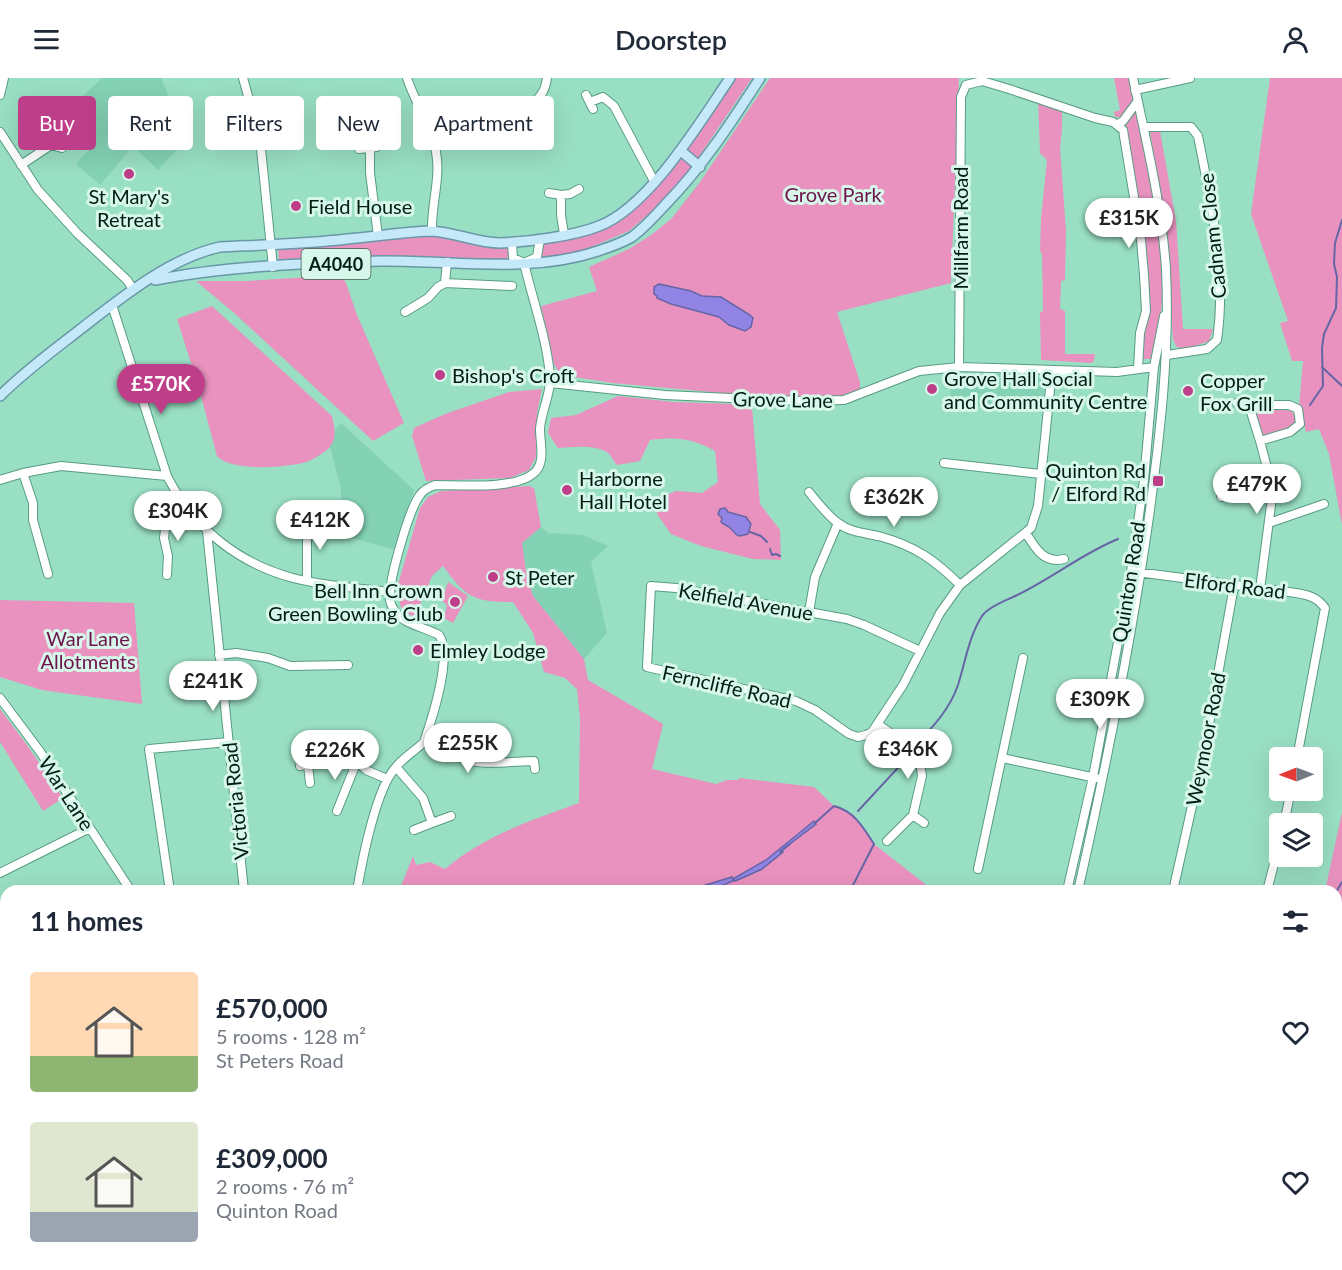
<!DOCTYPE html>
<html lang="en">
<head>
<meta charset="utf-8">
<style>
	body { margin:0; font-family:Lato,sans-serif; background:#f6f6f7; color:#1f2937; height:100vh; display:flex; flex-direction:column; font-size:22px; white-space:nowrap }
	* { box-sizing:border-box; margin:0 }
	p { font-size:20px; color:#747a83 }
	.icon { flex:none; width:33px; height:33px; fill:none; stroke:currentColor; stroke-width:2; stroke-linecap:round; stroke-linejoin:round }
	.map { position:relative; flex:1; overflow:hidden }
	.sheet { position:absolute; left:0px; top:807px; width:1342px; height:386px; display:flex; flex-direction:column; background:#fff; border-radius:18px 18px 0 0; box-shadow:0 6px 24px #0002 }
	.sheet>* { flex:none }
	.hud { position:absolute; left:18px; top:18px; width:600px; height:54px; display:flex; gap:12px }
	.needle { width:39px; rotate:269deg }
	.controls { position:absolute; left:1269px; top:669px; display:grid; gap:12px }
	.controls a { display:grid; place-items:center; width:54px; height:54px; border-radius:6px; background:#fff; box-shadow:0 6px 24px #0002; font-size:30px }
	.price { position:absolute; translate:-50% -51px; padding:0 14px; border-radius:21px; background:#fff; color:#222; font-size:20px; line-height:39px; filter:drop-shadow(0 2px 3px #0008) }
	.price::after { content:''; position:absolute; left:50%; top:36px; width:18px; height:14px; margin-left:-9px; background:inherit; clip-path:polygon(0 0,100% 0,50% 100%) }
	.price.on { background:#be3e89; color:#fff }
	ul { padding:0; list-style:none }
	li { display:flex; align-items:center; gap:18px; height:150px; padding:0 30px }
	li span { display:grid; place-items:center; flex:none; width:168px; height:120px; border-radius:6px; color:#555 }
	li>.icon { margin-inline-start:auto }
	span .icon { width:72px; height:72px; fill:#fffc; stroke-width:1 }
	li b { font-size:26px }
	h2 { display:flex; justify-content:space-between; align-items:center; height:72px; padding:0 30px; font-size:26px }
	.tag { padding:0 21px; border-radius:6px; background:#fff; box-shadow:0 6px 24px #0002; font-size:21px; line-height:54px }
	.tag.on { background:#be3e89; color:#fff }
	header { display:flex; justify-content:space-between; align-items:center; height:78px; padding:0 30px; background:#fff; font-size:27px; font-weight:600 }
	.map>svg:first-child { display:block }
	.built { fill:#84d2b5 }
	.green { fill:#e992bf }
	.water { fill:#9184e5; stroke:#6665a6; stroke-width:1.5 }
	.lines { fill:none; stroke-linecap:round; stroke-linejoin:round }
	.stream { stroke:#6665a6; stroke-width:2 }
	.minor-casing { stroke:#579c82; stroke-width:10 }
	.major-casing { stroke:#6898a8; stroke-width:12 }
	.minor { stroke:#fff; stroke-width:8 }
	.major { stroke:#c6e9fa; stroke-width:9 }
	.poi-dot { fill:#be3e89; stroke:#d6f7e9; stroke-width:2 }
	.labels { text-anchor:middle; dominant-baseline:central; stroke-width:6; stroke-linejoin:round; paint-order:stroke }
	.shield { fill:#d6f7e9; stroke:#415e54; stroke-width:1.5 }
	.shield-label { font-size:18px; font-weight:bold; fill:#011d14 }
	.park-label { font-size:20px; fill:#6f134c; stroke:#d6f7e9 }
	.poi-label { font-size:20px; fill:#011d14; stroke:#d6f7e9; text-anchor:start }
	.street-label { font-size:20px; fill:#011d14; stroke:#d6f7e9 }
</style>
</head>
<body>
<header><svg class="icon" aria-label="menu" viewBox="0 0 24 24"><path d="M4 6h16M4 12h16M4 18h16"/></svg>Doorstep<svg class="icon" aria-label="person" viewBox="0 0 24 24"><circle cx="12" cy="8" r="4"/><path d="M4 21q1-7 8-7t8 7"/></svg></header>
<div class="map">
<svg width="1342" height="1192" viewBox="0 0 1342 1192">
	<rect width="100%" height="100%" fill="#99dfc3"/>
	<!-- built -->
	<path class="built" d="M102 0H161L168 17 182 66 158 92 133 68 100 107 76 86 88 73 71 29Z
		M950 294 1036 297 1046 307 1044 325 951 330Z
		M341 345 414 412 396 472 345 458 340 406 330 369 335 352Z
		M541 449 548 455 583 457 608 468 591 484 607 555 584 581 533 518 526 493 522 465Z
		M6 996V1156L0 1172V997Z"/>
	<!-- green -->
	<path class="green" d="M736 0H752L692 89 665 122 629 153 582 173 541 180 543 164 623 137 689 67Z
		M770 0H959L951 205 837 234 860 304V311L845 318 768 319 612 305 568 298 558 293 554 286 541 228 597 213 589 189 629 171 651 157 672 140 700 104Z
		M1114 0H1129L1134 24 1120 39H1115L1114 34 1120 32Z
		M1270 0H1342V447L1329 376 1319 351 1306 354 1299 328 1303 283H1292L1280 245 1288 243 1251 136Z
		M1038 20 1062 28V51L1060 70 1066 153 1065 202 1061 203 1060 231 1065 233V276H1095L1094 283 1091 285 1041 282 1040 234 1043 233 1042 176 1040 173 1041 140 1047 82 1040 75Z
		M1137 34C1151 99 1167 168 1161 235 1159 250 1154 266 1151 281H1143L1142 252 1147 240 1140 140 1125 48 1132 35Z
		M1150 53H1160L1176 143 1183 251H1213L1209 263 1184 272 1176 268 1173 261 1165 149Z
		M429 156 456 162 505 167 509 173 508 179 504 183 411 178 279 183 278 169Z
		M341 197 346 205 357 237 404 345 373 363 233 234 196 203H247Z
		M212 228 332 338C335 349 337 361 329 370 325 374 314 381 309 383 290 390 230 394 217 378L198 307 177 241Z
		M542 311 537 335 536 379 529 392 510 400 426 403 412 358 414 350 445 336 509 314Z
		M618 318 674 324 738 326 752 329 760 426 780 452 781 482 753 481 701 468 671 456 657 436 659 420 676 413 702 415 718 404 715 373C691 360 677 359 650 362L640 383 617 387C614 384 611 377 608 375 596 366 571 369 558 370L548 355 551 340 576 337Z
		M1263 330 1292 333 1297 343 1290 351 1264 357 1261 354 1256 337 1258 332Z
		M529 408 534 410 541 449 522 465 526 493 533 518 584 581 588 602 663 646 652 691 716 706 727 702H738L740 700 814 709 834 728 854 737 874 766 934 813H399L413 778 416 787 430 784 445 791C483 758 532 742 579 725L580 641 577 611 565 600 544 594 533 555 513 524C474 524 466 520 443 488L432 498 415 539 405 535 401 529 397 510 420 430 428 419 441 413Z
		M448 504 468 518 453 545 444 540 447 527 442 523Z
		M0 522 134 525 142 626 42 612 0 599Z
		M0 631 27 667 63 720 43 733 0 664Z
		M1342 734V1099L1336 1097V813H1325Z
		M1181 1186 1185 1192H1004L1003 1187Z
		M212 1187V1186L946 1187V1192H209Z"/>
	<!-- water -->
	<path class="water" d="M659 206 691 213 702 218 721 219 750 237 753 240 751 249 745 253 729 247 719 239 671 226 657 220V218L654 216V209Z
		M725 430 728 434 746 439 751 446 748 456C734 460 738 457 729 449 726 447 723 446 721 444L722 440 718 436 720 431Z
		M814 743 816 746 782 772 783 774 762 791 749 797 735 803 733 801V803L709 813H686L732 799 733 801 766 782Z"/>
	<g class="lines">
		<!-- stream -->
		<path class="stream" d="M1322 289 1342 308
			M1310 327 1323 308 1322 270 1324 256 1336 230 1337 199 1334 186 1335 165 1342 142
			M750 454 761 458 767 464
			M770 471 772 477 776 476 780 478
			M918 664C935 647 950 630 958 607 965 585 969 558 982 538 988 529 1004 523 1013 519 1050 502 1081 476 1118 461
			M858 733 907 680
			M815 745 834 728C854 733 863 749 874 766L850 813
			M780 774 790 766
			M1336 814 1342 804
			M1336 1047 1342 1055
			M795 1186V1192"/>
		<defs>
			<path id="minor" d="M243 0 260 61 273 189
				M407 0C415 25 432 48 436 74 441 100 431 127 432 153
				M1135 12 1190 0
				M0 17 4 0
				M586 17 593 31
				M590 24 603 19 614 28 654 103
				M28 35 51 67
				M1118 46 1123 43 1137 24
				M1144 49H1191L1198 58C1211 124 1227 195 1217 262L1207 271 1167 277
				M430 52 529 28C540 20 545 14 547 0
				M0 54 38 112 77 155 127 202 133 211
				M370 70V95L378 158
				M359 71 377 69
				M21 87 51 67 62 70
				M549 115 561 117
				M564 156 561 137V117L570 116 579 111
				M512 164 513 180 524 185 537 179 540 161
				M445 205 512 208
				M112 227 167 398C193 449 237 485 293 500 324 508 358 510 390 514
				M405 234 428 220 438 209 445 205 447 184
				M959 289 961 19 966 7 982 3 1009 11 1095 40 1113 44 1123 52 1141 162 1144 197 1146 233 1140 255 1138 291
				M550 305 665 317 800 323 844 322 919 293 959 289 1117 294 1154 289
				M1237 325 1247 327 1251 334 1260 363 1290 354 1300 346 1298 331 1289 327H1247
				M944 385 1041 396
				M23 395 33 425V442L48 496
				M0 402 23 395 61 388 167 398
				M809 414C818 425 827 437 838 445 851 455 867 455 882 459 915 468 936 483 960 507
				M1221 419 1272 407
				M307 443V503
				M1269 445 1324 426
				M207 453 244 813
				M1026 455C1035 470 1044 486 1064 481
				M1137 494 1296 515C1308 517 1317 519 1325 530L1297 680
				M167 497 168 478 164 460 165 451 173 438 185 428
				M1260 511 1273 412 1260 363
				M809 534 815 499 838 445
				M920 573 864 547 847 541 676 510 651 508 647 589 796 623 815 632 849 656 858 659 866 657 872 654 903 607 940 535 960 507 1031 450 1038 428 1052 292
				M219 577 236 575 268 580 290 588 348 587
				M0 620 41 675 131 813
				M879 647 914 671 920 684 922 698 913 737 887 763
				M428 653C442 657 448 671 460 679 476 689 514 683 534 683L535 691
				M1002 680 1096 700
				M308 687 310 705
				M300 688 347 679 357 683 366 692 387 701
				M396 689 423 720 432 745 414 752
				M337 733 357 683
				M913 737 924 745
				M432 745 451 738
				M1284 746 1291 712
				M978 791 1023 580
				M0 795 90 750
				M170 813 149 671 229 664
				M357 813C362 783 376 710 396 689 404 679 415 673 424 664 432 641 453 577 439 557 425 549 404 547 395 533 391 528 389 521 390 515 391 496 409 431 420 417 424 411 429 409 435 407 461 407 515 412 534 395 546 385 540 365 540 351 541 334 550 318 550 302 549 267 532 220 524 185
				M1067 813 1093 699 1131 494 1144 402 1154 289 1164 238
				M1078 813C1106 689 1131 565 1149 439 1160 357 1170 275 1166 192 1162 127 1146 63 1133 0
				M1173 813 1203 679 1234 508
				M1267 813 1280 763
				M0 908 6 907
				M0 991H6
				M1211 1186 1215 1192
				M1291 1186 1296 1192
				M53 1188 64 1192
				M94 1192 97 1186
				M202 1192 205 1186"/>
			<path id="major" d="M681 73 700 89
				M155 202C226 188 309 185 381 183 453 182 529 196 598 173 610 169 622 165 632 159 644 150 655 138 665 127 703 88 731 45 760 0
				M0 318C25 293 54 272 82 250 122 219 170 180 220 169 262 167 305 166 347 161 374 159 401 154 429 153 452 153 476 165 500 165 528 164 574 158 599 148 649 129 700 44 730 0"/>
		</defs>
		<!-- minor casing -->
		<use href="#minor" class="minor-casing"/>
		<!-- major casing -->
		<use href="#major" class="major-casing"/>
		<!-- minor -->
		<use href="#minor" class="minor"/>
		<!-- major -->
		<use href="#major" class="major"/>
	</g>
	<!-- markers -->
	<g class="poi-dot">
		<circle cx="129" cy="96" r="6"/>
		<circle cx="296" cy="128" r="6"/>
		<circle cx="440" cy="297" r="6"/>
		<circle cx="932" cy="311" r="6"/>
		<circle cx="1188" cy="313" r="6"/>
		<rect x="1152" y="397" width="12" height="12" rx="3"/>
		<circle cx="567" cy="412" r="6"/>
		<circle cx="493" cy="499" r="6"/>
		<circle cx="455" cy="524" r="6"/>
		<circle cx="418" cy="572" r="6"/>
	</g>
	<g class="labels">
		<!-- shield labels -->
		<rect class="shield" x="301.5" y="171" width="69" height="30" rx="4.5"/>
		<g class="shield-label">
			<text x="336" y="186">A4040</text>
		</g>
		<!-- park labels -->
		<g class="park-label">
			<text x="833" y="116">Grove Park</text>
			<text x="88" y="560">War Lane<tspan x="88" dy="23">Allotments</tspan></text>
		</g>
		<!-- poi labels -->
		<g class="poi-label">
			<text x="129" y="118" text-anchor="middle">St Mary's<tspan x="129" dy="23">Retreat</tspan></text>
			<text x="308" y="128">Field House</text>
			<text x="452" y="297">Bishop's Croft</text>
			<text x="944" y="300">Grove Hall Social<tspan x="944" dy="23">and Community Centre</tspan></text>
			<text x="1200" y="302">Copper<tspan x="1200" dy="23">Fox Grill</tspan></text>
			<text x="1146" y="392" text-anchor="end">Quinton Rd<tspan x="1146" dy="23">/ Elford Rd</tspan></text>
			<text x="579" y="400">Harborne<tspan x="579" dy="23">Hall Hotel</tspan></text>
			<text x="505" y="499">St Peter</text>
			<text x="443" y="512" text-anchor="end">Bell Inn Crown<tspan x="443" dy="23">Green Bowling Club</tspan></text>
			<text x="430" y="572">Elmley Lodge</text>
		</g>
		<!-- street labels -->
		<g class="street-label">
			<text transform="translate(960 150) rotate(-90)">Millfarm Road</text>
			<text transform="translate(1212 158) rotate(-96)">Cadnam Close</text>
			<text transform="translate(783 321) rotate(1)">Grove Lane</text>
			<text transform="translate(1128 504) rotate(-81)">Quinton Road</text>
			<text transform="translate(1235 507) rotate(7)">Elford Road</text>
			<text transform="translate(746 523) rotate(10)">Kelfield Avenue</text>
			<text transform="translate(727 608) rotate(13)">Ferncliffe Road</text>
			<text transform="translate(1205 661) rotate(-79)">Weymoor Road</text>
			<text transform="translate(67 715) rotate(57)">War Lane</text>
			<text transform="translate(235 723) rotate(-96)">Victoria Road</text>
		</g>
	</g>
</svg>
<div class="controls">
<a><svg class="needle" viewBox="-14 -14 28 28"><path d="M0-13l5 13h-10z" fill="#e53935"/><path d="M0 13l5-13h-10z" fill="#747a83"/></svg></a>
<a><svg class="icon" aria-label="layers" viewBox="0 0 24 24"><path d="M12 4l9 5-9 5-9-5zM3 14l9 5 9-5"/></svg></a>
</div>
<b class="price" style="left:1129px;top:171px">£315K</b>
<b class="price on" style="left:161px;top:337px">£570K</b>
<b class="price" style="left:1257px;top:437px">£479K</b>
<b class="price" style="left:894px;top:450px">£362K</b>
<b class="price" style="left:178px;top:464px">£304K</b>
<b class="price" style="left:320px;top:473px">£412K</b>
<b class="price" style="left:213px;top:634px">£241K</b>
<b class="price" style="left:1100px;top:652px">£309K</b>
<b class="price" style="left:468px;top:696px">£255K</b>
<b class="price" style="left:908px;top:702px">£346K</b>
<b class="price" style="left:335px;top:703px">£226K</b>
<div class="hud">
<a class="tag on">Buy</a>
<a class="tag">Rent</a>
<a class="tag">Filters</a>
<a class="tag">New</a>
<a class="tag">Apartment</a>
</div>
<section class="sheet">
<h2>11 homes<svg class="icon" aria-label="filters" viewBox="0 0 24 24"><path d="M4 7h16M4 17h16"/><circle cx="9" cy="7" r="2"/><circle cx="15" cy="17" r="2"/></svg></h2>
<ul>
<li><span style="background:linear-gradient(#ffd9b3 70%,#8fb573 0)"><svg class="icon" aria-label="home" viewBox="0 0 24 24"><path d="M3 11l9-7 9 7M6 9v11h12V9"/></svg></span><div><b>£570,000</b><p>5 rooms · 128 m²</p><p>St Peters Road</p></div><svg class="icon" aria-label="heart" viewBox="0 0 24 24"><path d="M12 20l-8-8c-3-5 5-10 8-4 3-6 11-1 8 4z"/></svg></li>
<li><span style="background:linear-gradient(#dfe7d0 75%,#9aa5b1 0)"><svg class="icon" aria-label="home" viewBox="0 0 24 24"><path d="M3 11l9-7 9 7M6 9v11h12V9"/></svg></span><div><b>£309,000</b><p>2 rooms · 76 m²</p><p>Quinton Road</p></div><svg class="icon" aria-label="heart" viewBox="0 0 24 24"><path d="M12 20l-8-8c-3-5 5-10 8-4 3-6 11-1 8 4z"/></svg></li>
</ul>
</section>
</div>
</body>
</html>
